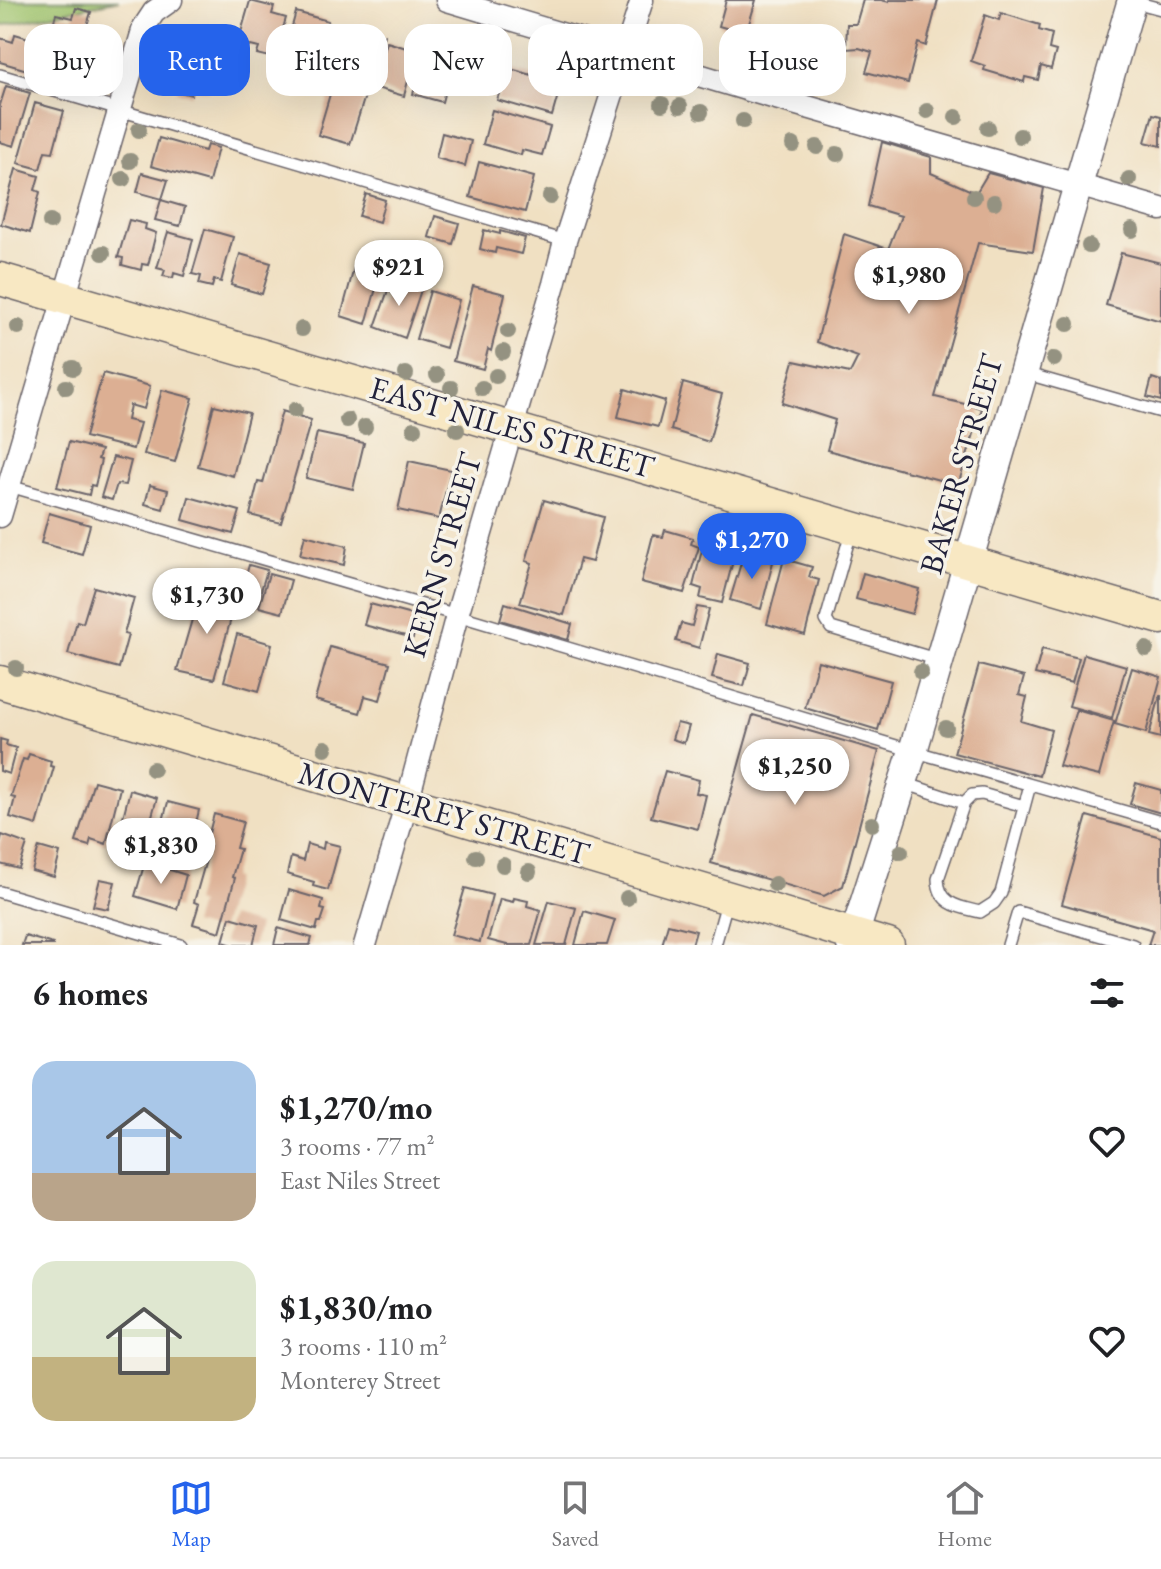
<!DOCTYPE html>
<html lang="en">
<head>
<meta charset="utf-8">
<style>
	body { margin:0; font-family:"EB Garamond",serif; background:#f2f2f2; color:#202124; height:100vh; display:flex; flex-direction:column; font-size:30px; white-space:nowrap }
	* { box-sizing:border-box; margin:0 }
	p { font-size:26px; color:#757577 }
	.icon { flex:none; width:44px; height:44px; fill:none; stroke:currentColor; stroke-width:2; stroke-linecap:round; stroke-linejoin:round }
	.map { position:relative; height:945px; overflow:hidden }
	.panel { display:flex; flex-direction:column; background:#fff; flex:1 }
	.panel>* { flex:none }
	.banner { position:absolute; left:24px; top:24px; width:1114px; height:72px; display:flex; gap:16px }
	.price { position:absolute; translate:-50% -68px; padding:0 18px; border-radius:28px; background:#fff; color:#222; font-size:26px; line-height:52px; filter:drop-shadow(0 2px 4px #0008) }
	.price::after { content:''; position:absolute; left:50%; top:48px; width:24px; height:18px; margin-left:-12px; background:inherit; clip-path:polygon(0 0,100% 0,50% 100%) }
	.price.current { background:#2563eb; color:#fff }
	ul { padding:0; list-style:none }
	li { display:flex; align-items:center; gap:24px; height:200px; padding:0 32px }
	li span { display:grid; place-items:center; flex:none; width:224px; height:160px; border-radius:24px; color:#555 }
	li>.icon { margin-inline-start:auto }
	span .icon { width:96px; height:96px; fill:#fffc; stroke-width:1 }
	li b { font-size:34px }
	h2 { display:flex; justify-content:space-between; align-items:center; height:96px; padding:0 32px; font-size:34px }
	.pill { padding:0 28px; border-radius:24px; background:#fff; box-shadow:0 8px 32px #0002; font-size:28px; line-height:72px }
	.pill.current { background:#2563eb; color:#fff }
	.tab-bar { display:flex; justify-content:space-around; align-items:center; height:112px; border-top:2px solid #e0e0e0; background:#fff; font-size:22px; color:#757577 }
	.tab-bar a { display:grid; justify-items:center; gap:4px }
	.tab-bar .current { color:#2563eb }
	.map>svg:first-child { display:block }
	.green { fill:#a1c56f; stroke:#627455; stroke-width:2 }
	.building { fill:#dcaf93 }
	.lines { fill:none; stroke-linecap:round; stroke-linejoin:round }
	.service-casing { stroke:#6a646a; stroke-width:14 }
	.minor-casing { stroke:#6a646a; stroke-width:25 }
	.tertiary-casing { stroke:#6a646a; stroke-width:31 }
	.secondary-casing { stroke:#6a646a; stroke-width:35 }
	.service { stroke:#fff; stroke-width:11 }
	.minor { stroke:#fff; stroke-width:22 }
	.tertiary { stroke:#fff; stroke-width:28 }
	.secondary { stroke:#f8e8c3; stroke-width:32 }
	.tree { fill:#949281 }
	.labels { text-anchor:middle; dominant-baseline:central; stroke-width:7; stroke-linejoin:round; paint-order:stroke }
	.street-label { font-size:32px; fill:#22223b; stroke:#f7f3e8 }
</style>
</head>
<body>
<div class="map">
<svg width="1161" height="945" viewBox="0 0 1161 945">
	<rect width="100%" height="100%" fill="#f7f3e8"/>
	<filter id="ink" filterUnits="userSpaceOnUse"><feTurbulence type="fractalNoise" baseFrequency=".0125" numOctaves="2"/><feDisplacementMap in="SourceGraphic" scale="16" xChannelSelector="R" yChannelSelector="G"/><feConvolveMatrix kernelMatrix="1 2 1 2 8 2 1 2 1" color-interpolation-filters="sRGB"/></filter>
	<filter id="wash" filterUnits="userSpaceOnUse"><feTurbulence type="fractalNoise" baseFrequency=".006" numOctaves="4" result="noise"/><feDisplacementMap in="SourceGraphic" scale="32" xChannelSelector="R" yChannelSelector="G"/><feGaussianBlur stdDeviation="1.8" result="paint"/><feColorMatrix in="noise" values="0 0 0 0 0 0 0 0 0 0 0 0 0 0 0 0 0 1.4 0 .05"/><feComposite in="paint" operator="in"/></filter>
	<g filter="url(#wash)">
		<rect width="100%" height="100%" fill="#f0e0c2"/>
		<!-- green -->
		<path class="green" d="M0 0H119L0 26Z"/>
		<g id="blocks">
			<!-- building -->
			<path class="building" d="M726 0H756L746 34 719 26Z
				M863 0H881L889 2V0H938L926 46 918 43 908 83 866 72 872 52 859 48 846 49 847 24H856Z
				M250 1 274 7 272 14 286 18 274 58 257 54 259 48 238 43Z
				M76 8 91 12 70 83 39 73 56 14 73 18Z
				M296 12 328 21 315 71 282 62Z
				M1001 13 1040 25 1039 30 1052 34 1049 49 1056 51 1051 69 1041 66 1038 80 1025 77 1024 82 984 70 985 66 971 61 985 15 999 20Z
				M350 26 384 35 350 144 318 135Z
				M15 34 42 42 34 72 0 62V38L13 42Z
				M188 41 204 45 203 50 217 53 208 91 194 88 191 95 177 91Z
				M387 42 416 51 404 96 373 87Z
				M426 52 453 60 442 102 413 94Z
				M507 68 543 78 542 82 560 88 552 116 497 100Z
				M6 86 30 93 14 146 0 142V105Z
				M35 103 64 111 53 152 45 151 40 169 18 163Z
				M492 110 550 127 542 155 522 150 521 155 483 144Z
				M1153 114 1161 116V146L1145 142Z
				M442 133 471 141 465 166 436 158Z
				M159 138 205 151 207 145 218 148 209 182 151 166Z
				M882 142 931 157V173L976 193 988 173 1044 188 1033 251 978 243 935 397 982 408 958 485 827 450 835 420 782 403 794 361 850 373 858 357 817 342 844 234 888 249 901 216 868 206Z
				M479 162 534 177 525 212 470 197Z
				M16 169 39 176 35 190 40 192 30 233 1 224Z
				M142 173 168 180 162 199 137 192Z
				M366 194 385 200 379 222 359 216Z
				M161 200 185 207 180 226 155 220Z
				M435 216 459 223 453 244 429 237Z
				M129 220 146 224 145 229 156 233 148 265 142 264 141 270 122 265 123 258 118 257Z
				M205 229 233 237 221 282 214 280 212 287 199 284 201 276 192 274Z
				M484 230 500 234V231L525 238 521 254 496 248 495 253 480 249Z
				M168 232 193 239 184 276 174 273 173 278 163 276 165 270 157 268Z
				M358 253 384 260 366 324 341 316Z
				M1121 253 1161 263V321L1106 305Z
				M240 254 271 263 262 294 231 285Z
				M392 279 422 287 405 338 375 327Z
				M473 286 505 294 491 351 488 349 483 369 453 361Z
				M430 291 459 300 446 348 416 339Z
				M103 373 150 386 144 409 130 405 127 420 140 423 133 449 85 437Z
				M1152 378 1161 381V401L1147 397Z
				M683 383 722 394 709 442 671 430Z
				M625 389 665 401 658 427 618 417Z
				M162 390 193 398 175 462 144 454Z
				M214 405 249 413 233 476 198 466Z
				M282 411 311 420 281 523 250 515 258 482 263 483Z
				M317 433 364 443 353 489 306 478Z
				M69 442 101 450 98 459 101 460 95 486 91 485 89 495 57 487Z
				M113 457 131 461 125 485 117 484 112 500 101 497Z
				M409 461 451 470 439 519 398 510Z
				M150 485 168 490 163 509 145 504Z
				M189 497 240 511 233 534 183 520Z
				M544 500 603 517 592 562 580 559 564 615 520 603 532 563 526 561Z
				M49 513 90 525 82 554 41 543Z
				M665 530 693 538 691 544 699 547 684 593 641 582 653 535 663 537Z
				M305 535 347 546 344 565 300 555Z
				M704 542 736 549 722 603 700 598 702 589 693 586Z
				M744 553 773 562 761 609 730 600Z
				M784 559 812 567 809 577 819 580 805 635 767 624Z
				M249 565 267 570 260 594 242 589Z
				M863 573 919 589 912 614 856 599Z
				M269 574 291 580 282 613 259 607Z
				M94 587 134 598 124 634 128 635 119 668 68 654 77 621 83 623Z
				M210 588 227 592 223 605 234 608 214 679 177 671 198 599 207 602Z
				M505 603 572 624 568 640 500 620Z
				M370 604 419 617 413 638 364 625Z
				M697 607 709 609 699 648 676 641 681 623 692 626Z
				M237 634 272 644 259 691 224 681Z
				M330 647 390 663 380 700 365 696 360 713 315 700Z
				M1042 649 1079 658 1072 683 1035 674Z
				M718 654 750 663 744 686 712 678Z
				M1084 654 1126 666 1112 718 1069 706Z
				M818 661 891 681 878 730 805 708Z
				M979 665 1024 677 1019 695 1027 697 1021 721 1051 730 1039 776 954 753Z
				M1132 668 1161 677 1146 733 1115 724Z
				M1160 696H1161V738L1149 735Z
				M1076 710 1114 721 1099 776 1059 766Z
				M753 715 879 751 843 886 824 896 711 863Z
				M677 723 689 726 684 743 672 739Z
				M0 739 7 741 6 745 16 748 9 774 0 771Z
				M29 754 51 761 50 766 54 767 37 825 10 817 15 798 11 797 23 759 27 760Z
				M665 771 699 780 696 793 706 795 698 829 651 817Z
				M94 781 120 788 106 844 91 839 89 846 76 842Z
				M1136 783 1161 790V813L1130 804Z
				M130 790 157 798 145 841 135 839 134 844 117 840Z
				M168 802 199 810 192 841 184 840 178 861 154 855Z
				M214 814 243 822 236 848 240 849 232 877 235 878 220 932 193 924 199 904 194 902 210 846 206 845Z
				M1087 816 1161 837V945H1148L1153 930 1062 904Z
				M2 835 27 844 19 869 0 864V843Z
				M324 842 340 846 328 890 313 886 314 882 287 874 291 857 303 861 307 844 323 849Z
				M39 847 60 853 54 877 32 871Z
				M145 862 186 875 177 909 135 896Z
				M100 879 115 882 108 909 93 906Z
				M465 888 492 895 480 942 451 935Z
				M289 890 323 900 321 909 325 910 321 922H318L316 930 281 920Z
				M514 898 528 901 527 906 541 910 531 945H507L488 940 500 899 513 902Z
				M549 901 576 908 566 945H536Z
				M584 911 615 920 607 945H575Z
				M230 917 258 925 253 945H233L223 942Z
				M668 924 696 931 692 945H662Z
				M278 928 312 938 310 945H274Z
				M25 936 53 944V945H22Z"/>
		</g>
	</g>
	<g filter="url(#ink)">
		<use href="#blocks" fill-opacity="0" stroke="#6a646a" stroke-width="2"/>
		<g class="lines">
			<defs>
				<path id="service" d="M1131 1 1161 9
					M0 75 565 241
					M1024 373 1161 412
					M6 485 457 615 913 751 1161 822
					M851 532 826 620 831 628 939 660
					M904 783 964 803
					M1024 806 982 794 972 795 964 803 938 879C939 905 959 907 980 912L994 903 1001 893 1030 785
					M0 892 181 945
					M715 945 728 899
					M1008 945 1018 912 1133 945"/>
				<path id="minor" d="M447 0 769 96 1161 209
					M0 516 144 27 154 12 171 0
					M365 945 407 802 457 615 554 284 565 241 642 0"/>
				<path id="tertiary" d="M851 945 913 751 1132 0"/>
				<path id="secondary" d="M0 279 1161 618
					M0 682 888 945"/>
			</defs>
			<!-- service casing -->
			<use href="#service" class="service-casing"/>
			<!-- minor casing -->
			<use href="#minor" class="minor-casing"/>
			<!-- tertiary casing -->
			<use href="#tertiary" class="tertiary-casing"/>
			<!-- secondary casing -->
			<use href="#secondary" class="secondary-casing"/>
			<!-- service -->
			<use href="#service" class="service"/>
			<!-- minor -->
			<use href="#minor" class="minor"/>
			<!-- tertiary -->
			<use href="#tertiary" class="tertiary"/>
			<!-- secondary -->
			<use href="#secondary" class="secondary"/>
		</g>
		<!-- trees -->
		<g class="tree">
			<circle cx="681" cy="39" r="8"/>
			<circle cx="584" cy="86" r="8"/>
			<circle cx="662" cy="104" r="8"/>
			<circle cx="680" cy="106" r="8"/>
			<circle cx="927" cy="111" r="8"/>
			<circle cx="701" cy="112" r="8"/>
			<circle cx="956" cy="117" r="8"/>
			<circle cx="743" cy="121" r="8"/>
			<circle cx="988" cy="128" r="8"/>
			<circle cx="139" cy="130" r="8"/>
			<circle cx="1020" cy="136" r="8"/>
			<circle cx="793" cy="145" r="8"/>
			<circle cx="817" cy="147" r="8"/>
			<circle cx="837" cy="154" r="8"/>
			<circle cx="130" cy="161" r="8"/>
			<circle cx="123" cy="179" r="8"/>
			<circle cx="1129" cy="179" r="8"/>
			<circle cx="550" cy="197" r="8"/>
			<circle cx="974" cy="197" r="8"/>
			<circle cx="994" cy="202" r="8"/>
			<circle cx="50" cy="222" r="8"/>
			<circle cx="1132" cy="230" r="8"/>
			<circle cx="1089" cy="246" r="8"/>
			<circle cx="103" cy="253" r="8"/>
			<circle cx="1068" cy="324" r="8"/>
			<circle cx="18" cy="327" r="8"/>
			<circle cx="302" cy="329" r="8"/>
			<circle cx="508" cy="331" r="8"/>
			<circle cx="503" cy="352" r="8"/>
			<circle cx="1054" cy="359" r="8"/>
			<circle cx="73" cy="368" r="8"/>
			<circle cx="406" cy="374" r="8"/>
			<circle cx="437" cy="375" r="8"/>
			<circle cx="496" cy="376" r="8"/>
			<circle cx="66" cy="387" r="8"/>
			<circle cx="451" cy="388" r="8"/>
			<circle cx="482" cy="388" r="8"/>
			<circle cx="295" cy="410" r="8"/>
			<circle cx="347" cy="420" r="8"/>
			<circle cx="365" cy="427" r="8"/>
			<circle cx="414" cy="429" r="8"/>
			<circle cx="457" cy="430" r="8"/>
			<circle cx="1146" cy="649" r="8"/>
			<circle cx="16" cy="668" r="8"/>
			<circle cx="921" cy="672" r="8"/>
			<circle cx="946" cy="728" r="8"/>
			<circle cx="325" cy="748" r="8"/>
			<circle cx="153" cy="769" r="8"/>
			<circle cx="872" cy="824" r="8"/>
			<circle cx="901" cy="852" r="8"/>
			<circle cx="476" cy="857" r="8"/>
			<circle cx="503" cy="865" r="8"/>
			<circle cx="529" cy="872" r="8"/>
			<circle cx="775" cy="884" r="8"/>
			<circle cx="627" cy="898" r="8"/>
		</g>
	</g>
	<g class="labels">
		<!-- street labels -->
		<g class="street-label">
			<text transform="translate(512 427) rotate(16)">EAST NILES STREET</text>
			<text transform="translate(961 464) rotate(-74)">BAKER STREET</text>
			<text transform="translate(442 555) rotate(-74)">KERN STREET</text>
			<text transform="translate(444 813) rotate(16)">MONTEREY STREET</text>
		</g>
	</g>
</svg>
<b class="price" style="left:399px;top:308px">$921</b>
<b class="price" style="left:909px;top:316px">$1,980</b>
<b class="price current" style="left:752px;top:581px">$1,270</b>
<b class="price" style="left:207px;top:636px">$1,730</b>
<b class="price" style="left:795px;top:807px">$1,250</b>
<b class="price" style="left:161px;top:886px">$1,830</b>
<div class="banner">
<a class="pill">Buy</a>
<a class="pill current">Rent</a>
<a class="pill">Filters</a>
<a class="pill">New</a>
<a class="pill">Apartment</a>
<a class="pill">House</a>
</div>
</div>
<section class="panel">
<h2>6 homes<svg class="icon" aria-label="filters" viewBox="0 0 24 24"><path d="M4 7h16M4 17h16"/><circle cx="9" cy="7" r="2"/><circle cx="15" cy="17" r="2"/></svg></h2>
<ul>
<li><span style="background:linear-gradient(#a9c7e8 70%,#b9a48a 0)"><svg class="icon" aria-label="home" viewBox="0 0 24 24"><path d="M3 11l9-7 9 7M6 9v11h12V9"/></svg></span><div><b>$1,270/mo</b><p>3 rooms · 77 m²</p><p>East Niles Street</p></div><svg class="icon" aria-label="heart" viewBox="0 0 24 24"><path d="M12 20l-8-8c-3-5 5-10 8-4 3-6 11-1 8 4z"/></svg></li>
<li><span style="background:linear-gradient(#dfe7d0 60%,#c2b280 0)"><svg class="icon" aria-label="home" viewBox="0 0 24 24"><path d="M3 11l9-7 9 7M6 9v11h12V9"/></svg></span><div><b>$1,830/mo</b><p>3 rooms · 110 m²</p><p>Monterey Street</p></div><svg class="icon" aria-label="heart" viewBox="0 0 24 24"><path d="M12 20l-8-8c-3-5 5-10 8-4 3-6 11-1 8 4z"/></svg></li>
</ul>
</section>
<nav class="tab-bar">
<a class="current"><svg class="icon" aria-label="map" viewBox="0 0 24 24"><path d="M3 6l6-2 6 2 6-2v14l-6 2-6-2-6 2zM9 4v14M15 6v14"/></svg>Map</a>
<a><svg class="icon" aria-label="saved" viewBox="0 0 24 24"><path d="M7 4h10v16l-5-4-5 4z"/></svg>Saved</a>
<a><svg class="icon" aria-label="home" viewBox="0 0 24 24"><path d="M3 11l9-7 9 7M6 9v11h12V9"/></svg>Home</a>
</nav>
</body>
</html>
